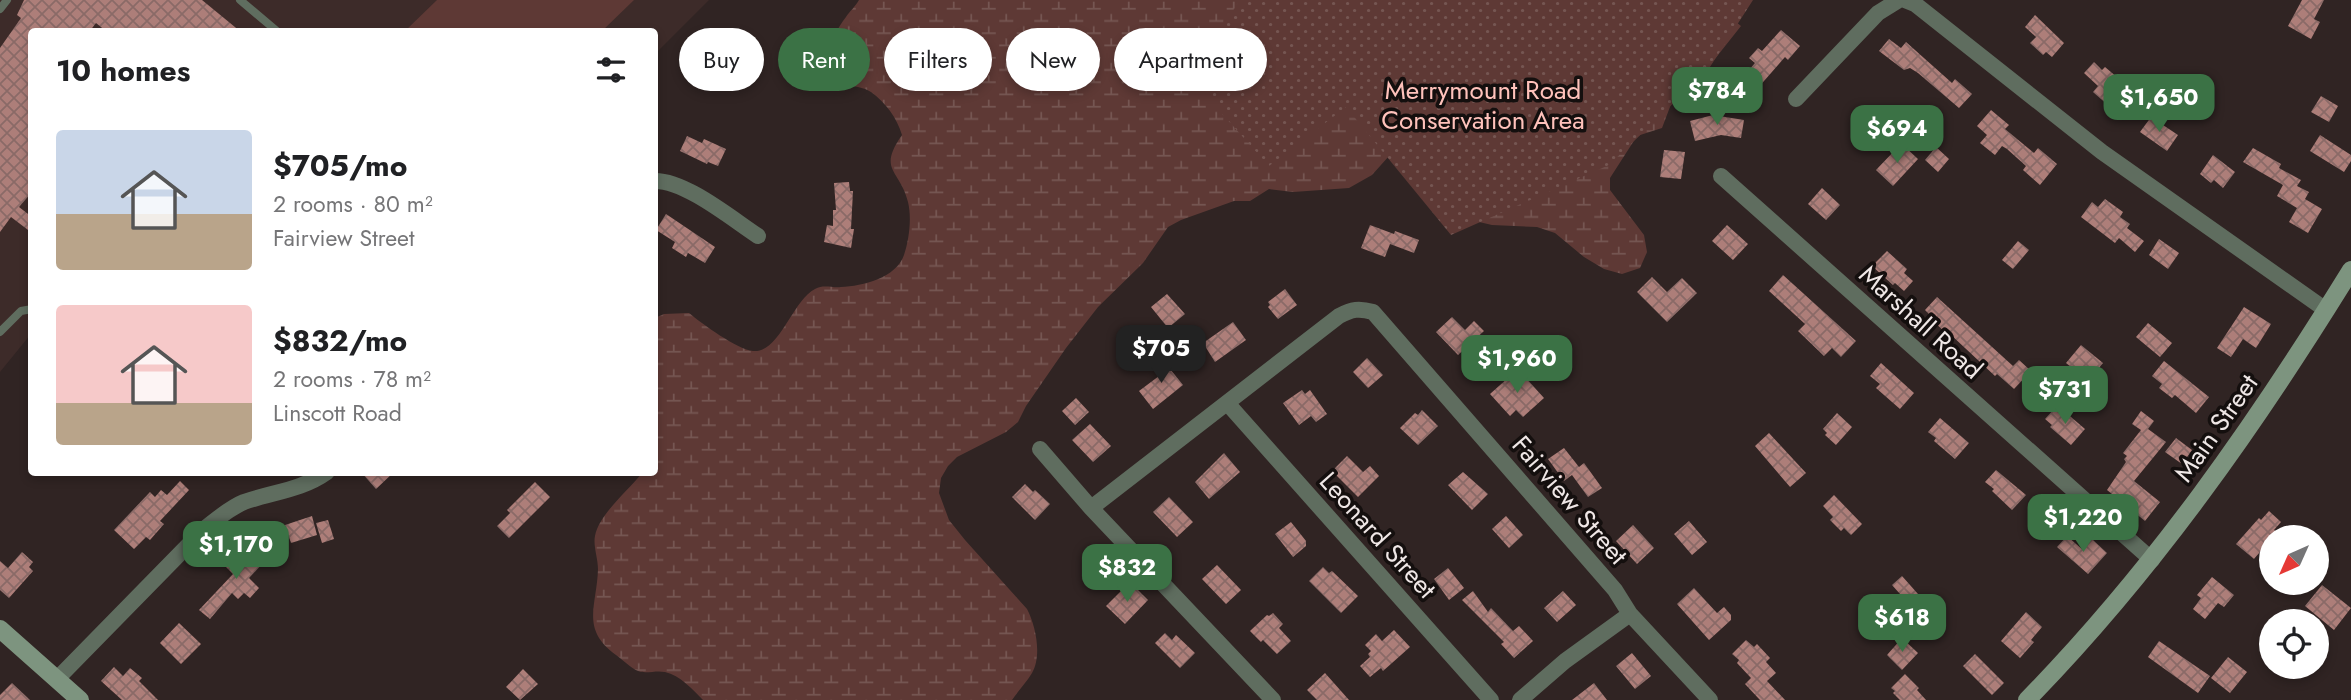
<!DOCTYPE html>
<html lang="en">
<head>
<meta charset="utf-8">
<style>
	body { margin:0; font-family:Jost,sans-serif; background:#f6f6f6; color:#202124; height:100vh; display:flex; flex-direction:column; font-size:26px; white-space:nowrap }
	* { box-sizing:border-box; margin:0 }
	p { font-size:23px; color:#757577 }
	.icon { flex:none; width:38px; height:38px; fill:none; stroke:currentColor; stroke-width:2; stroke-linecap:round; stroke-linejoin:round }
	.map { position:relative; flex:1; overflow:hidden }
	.drawer { position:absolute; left:28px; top:28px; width:630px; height:448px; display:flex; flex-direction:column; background:#fff; border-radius:7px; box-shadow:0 4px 10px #0003 }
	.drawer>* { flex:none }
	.top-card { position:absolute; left:679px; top:28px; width:665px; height:63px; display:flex; gap:14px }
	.needle { width:46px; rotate:225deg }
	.buttons { position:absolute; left:2259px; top:525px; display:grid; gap:14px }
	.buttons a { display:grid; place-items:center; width:70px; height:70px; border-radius:50%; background:#fff; box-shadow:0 4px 10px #0003; font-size:35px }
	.price { position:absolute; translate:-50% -60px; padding:0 16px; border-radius:14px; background:#3b7245; color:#fff; font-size:23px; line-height:46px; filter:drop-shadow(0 2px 4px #0008) }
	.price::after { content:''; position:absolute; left:50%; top:42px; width:21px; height:16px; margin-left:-10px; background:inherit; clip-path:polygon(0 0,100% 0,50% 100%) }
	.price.selected { background:#222; color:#fff }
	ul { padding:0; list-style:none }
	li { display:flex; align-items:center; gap:21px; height:175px; padding:0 28px }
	li span { display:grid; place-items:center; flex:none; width:196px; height:140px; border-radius:7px; color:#555 }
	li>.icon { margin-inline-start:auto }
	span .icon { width:84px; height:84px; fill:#fffc; stroke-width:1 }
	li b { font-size:30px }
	h2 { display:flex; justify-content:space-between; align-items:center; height:84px; padding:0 28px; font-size:30px }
	.pill { padding:0 24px; border-radius:32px; background:#fff; box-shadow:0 4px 10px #0003; font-size:24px; line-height:63px }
	.pill.selected { background:#3b7245; color:#fff }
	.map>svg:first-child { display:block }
	.built { fill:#3d2b29 }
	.green { fill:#5e3935 }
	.wetland { fill:url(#wetland-marsh) }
	.park { fill:url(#park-dots) }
	.building { fill:url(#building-cross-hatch) }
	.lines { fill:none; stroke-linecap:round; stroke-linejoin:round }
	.lane { stroke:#5f6d5f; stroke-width:8 }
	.street { stroke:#5f6d5f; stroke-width:16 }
	.secondary { stroke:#7d947f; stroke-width:18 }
	.labels { text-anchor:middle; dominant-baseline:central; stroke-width:7; stroke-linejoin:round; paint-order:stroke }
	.park-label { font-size:26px; fill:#ffc2bb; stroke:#140f0e }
	.street-label { font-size:26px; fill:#efe7e6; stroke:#140f0e }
</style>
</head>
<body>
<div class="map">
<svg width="2351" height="700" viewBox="0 0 2351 700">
	<defs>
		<pattern id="wetland-marsh" width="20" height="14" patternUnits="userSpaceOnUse" patternTransform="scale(1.75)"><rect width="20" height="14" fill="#5e3935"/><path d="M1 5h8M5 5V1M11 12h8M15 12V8" fill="none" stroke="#755652"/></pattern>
		<pattern id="park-dots" width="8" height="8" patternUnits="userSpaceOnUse" patternTransform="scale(1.75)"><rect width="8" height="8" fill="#5e3935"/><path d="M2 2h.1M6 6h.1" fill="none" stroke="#755652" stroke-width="1.8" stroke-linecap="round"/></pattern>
		<pattern id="building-cross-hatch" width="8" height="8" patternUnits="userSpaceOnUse" patternTransform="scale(1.75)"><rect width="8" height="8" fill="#ad7e79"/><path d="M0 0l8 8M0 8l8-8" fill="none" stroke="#8a6a67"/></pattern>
	</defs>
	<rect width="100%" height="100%" fill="#302423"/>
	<!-- built -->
	<path class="built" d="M0 0H709L655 54 654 32H32L31 334 0 372Z"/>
	<!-- green -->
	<path class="green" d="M437 0H634L602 31H405Z"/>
	<!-- wetland -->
	<path class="wetland" d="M859 0H1742L1730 17 1741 26 1699 79 1673 99 1662 128 1637 136 1610 178V190L1644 235 1647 252 1640 268 1622 274 1604 269 1584 257 1555 233 1537 227 1492 225 1445 214 1389 156 1372 175 1349 188 1293 192 1269 189 1250 201H1234L1181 220 1168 227 1143 263 1098 307 1066 348 1026 406 1018 422 1006 432 957 457 948 466 941 478 939 493 949 520 965 540 1027 609C1036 626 1042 656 1032 673 1026 683 1018 691 1012 700H703C693 690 680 675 665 672 656 670 646 674 638 671 631 668 623 660 616 655 580 629 597 606 598 569 598 558 593 546 595 536 599 514 629 490 642 473L654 472 655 318 664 314 689 313C701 323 738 350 753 351 779 354 792 301 815 289 824 284 831 288 841 287 863 286 896 278 904 255 909 240 912 218 908 202 900 169 877 171 902 135 897 118 886 103 871 92 856 81 813 91 826 55 830 43 838 27 846 17 850 11 855 7 859 0Z"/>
	<!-- park -->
	<path class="park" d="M1240 0H1753L1708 70 1609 165 1451 235 1346 107 1269 166 1189 77Z"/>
	<!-- building -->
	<path class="building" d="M24 0H202L241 32H107L96 23 89 32H32V192L19 207 32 217V233L11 217 0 232V48L21 18 17 15Z
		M2302 0H2324L2314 19 2320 22 2311 39 2288 26Z
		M2035 15 2064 43 2052 57 2046 52 2043 55 2030 43 2036 37 2025 27Z
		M1781 30 1800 46 1788 60 1785 57 1757 89 1743 77 1755 63 1749 58 1758 48 1762 51Z
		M1889 39 1901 48 1906 42 1952 83 1955 79 1972 94 1959 108 1918 73 1910 68 1904 70 1879 51Z
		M2094 62 2102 70 2105 67 2137 94 2125 108 2115 100 2110 107 2093 92 2098 86 2084 73Z
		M2321 96 2338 106 2329 122 2311 112Z
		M1991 110 2009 125 2005 129 2034 153 2038 148 2057 164 2040 185 2023 170 2026 166 2007 149 2002 146 1995 155 1980 143 1987 135 1977 126Z
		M1713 115 1744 120 1741 138 1721 135 1695 141 1690 121Z
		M2151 117 2178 135 2167 151 2140 132Z
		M2320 135 2351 155V161L2344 172 2310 151Z
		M687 136 702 143 704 139 726 149 718 166 708 162 707 164 680 151Z
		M1904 146 1918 159 1893 186 1876 170 1895 150 1898 152Z
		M1936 147 1949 159 1938 172 1925 160Z
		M2253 148 2281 164 2279 168 2301 180 2297 186 2309 192 2305 199 2322 209 2308 233 2289 222 2297 208 2277 196 2283 185 2243 162Z
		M1664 150 1685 152 1681 179 1660 177Z
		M2213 155 2235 172 2223 188 2214 180 2211 183 2200 174Z
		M849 182 850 191H853L851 229H854L851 248 824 242 827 225 833 226V210H836L834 183Z
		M1822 188 1840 205 1826 220 1808 204Z
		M2105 199 2123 212 2120 217 2130 224 2127 228 2144 241 2135 252 2119 238 2115 243 2081 217 2092 202 2098 207Z
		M666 214 715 247 705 263 688 253 686 257 672 248 675 242 656 230Z
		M1370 225 1394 234 1395 231 1419 240 1414 253 1390 244 1385 257 1361 248Z
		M1727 225 1748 244 1733 260 1712 241Z
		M2159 239 2179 253 2168 269 2149 255Z
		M2018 241 2029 250 2013 269 2002 260Z
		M1887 251 1907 269 1904 273 1913 281 1904 291 1895 283 1893 285 1872 266Z
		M1783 275 1856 341 1841 357 1832 348 1824 356 1798 331 1805 324 1769 291Z
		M1652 277 1667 292 1682 278 1697 293 1667 322 1637 292Z
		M1285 289 1297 305 1278 319 1268 307 1270 305 1268 302Z
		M1167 294 1185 314 1168 328 1151 307Z
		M1937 297 2013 366 2019 360 2031 371 2014 389 1997 374 1995 376 1950 334 1949 336 1929 317 1931 316 1925 310Z
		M2244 307 2271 324 2256 348 2243 339 2231 357 2217 348Z
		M1452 317 1465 330 1474 321 1484 331 1458 355 1436 332Z
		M1233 322 1246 340 1215 362 1203 343Z
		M2148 323 2172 343 2160 357 2136 337Z
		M2081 345 2103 363 2088 381 2066 363Z
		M1367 358 1383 375 1368 388 1353 372Z
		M1162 359 1183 385 1153 409 1139 391 1159 376 1151 367Z
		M2164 361 2209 397 2196 413 2175 395 2172 398 2159 388 2162 384 2152 376Z
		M1881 363 1914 393 1900 409 1876 388 1880 384 1870 376Z
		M1518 369 1544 398 1523 417 1516 410 1510 416 1490 394Z
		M1302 390 1305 394 1310 390 1327 414 1316 422 1311 416 1299 425 1283 403Z
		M1076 398 1089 412 1075 425 1062 411Z
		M2054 409 2061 415 2064 411 2085 429 2071 445 2050 427 2052 425 2045 419Z
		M1422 410 1438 426 1418 445 1400 428 1415 413 1418 415Z
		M2141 411 2154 421 2148 429 2166 442 2134 481 2160 502 2145 521 2107 490 2126 462 2124 459 2127 456 2123 453 2141 430 2132 424Z
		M1837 413 1852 427 1836 445 1825 435 1827 433 1823 429Z
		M1940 418 1969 443 1955 459 1934 441 1936 438 1928 432Z
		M1090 424 1111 446 1093 462 1072 440Z
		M1769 433 1806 473 1790 487 1755 446Z
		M2176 438 2192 450 2182 464 2165 452Z
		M1564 448 1579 467 1584 463 1602 488 1588 497 1572 475 1564 481 1548 459Z
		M1224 453 1240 472 1209 499 1195 482Z
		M1347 456 1363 472 1370 466 1379 476 1358 497 1332 471Z
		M1996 470 2026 495 2012 510 1992 491 1994 489 1985 482Z
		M361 472H394L376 489Z
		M1463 472 1488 494 1472 510 1448 485Z
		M180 481 189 490 160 521 164 524 150 540 146 537 134 549 114 530 150 492 155 497 161 490 167 495Z
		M535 482 550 497 509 538 497 526 510 513 507 510Z
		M1025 484 1033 492 1035 490 1050 504 1035 520 1012 497Z
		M1834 495 1862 524 1851 535 1844 528 1841 531 1830 520 1833 517 1823 506Z
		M1169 497 1193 522 1177 537 1153 512Z
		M2269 511 2281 522 2274 530 2277 532 2254 559 2236 544 2259 518 2261 520Z
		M312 516 317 535 291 543 285 525Z
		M1506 516 1523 535 1509 548 1492 529Z
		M328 520 334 539 322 543 316 523Z
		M1689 521 1707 542 1692 555 1674 534Z
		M1291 522 1306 541V546L1293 557 1275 534Z
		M1633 525 1654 548 1637 564 1616 541Z
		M2067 536 2083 550 2092 539 2107 553 2088 574 2057 547Z
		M245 545 264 562 249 578 259 588 250 598 244 593 238 599 232 593 210 619 199 610 233 574 225 566Z
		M22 552 33 562 29 567 33 571 9 598 0 590V561L8 568Z
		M1217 565 1241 590 1226 604 1202 579Z
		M1323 567 1329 573 1332 571 1358 596 1341 613 1309 581Z
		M1448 568 1464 588 1449 600 1434 579Z
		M1902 576 1918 594 1908 603 1892 585Z
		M2212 577 2234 595 2224 607 2218 603 2205 619 2193 609 2201 598 2197 595Z
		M2322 585 2351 608 2334 630 2305 606Z
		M1125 587 1131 593 1136 588 1148 600 1125 624 1106 606Z
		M1694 588 1717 613 1724 607 1731 615V620L1709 640 1677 604Z
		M1473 591 1488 612 1491 608 1513 631 1519 626 1533 641 1514 658 1501 644 1504 642 1462 600Z
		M1563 591 1576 605 1557 622 1544 608Z
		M2026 612 2042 627 2031 640 2034 642 2020 658 2001 641Z
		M1273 613 1283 624 1279 628 1291 641 1277 654 1263 640 1261 642 1250 631 1267 615 1269 616Z
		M179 623 201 644 181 664 160 643Z
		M1394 630 1410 647 1383 671 1381 668 1370 677 1360 666 1370 657 1368 654 1371 651 1365 645 1376 634 1382 641Z
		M1165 633 1172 640 1176 635 1195 653 1180 668 1155 643Z
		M1902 638 1918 653 1902 670 1887 655Z
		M1746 640 1754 647 1757 644 1770 658 1766 662 1776 673 1767 681 1785 700H1760L1745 684 1751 678 1737 663 1739 660 1732 654Z
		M2159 641 2210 676 2198 693 2148 657Z
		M1632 653 1651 676 1635 689 1616 666Z
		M1975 654 2004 683 1992 695 1963 666Z
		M2228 657 2247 672 2230 693 2211 678Z
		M114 667 123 676 130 668 142 678 139 681 158 700H122L101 681Z
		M523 669 538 684 520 700 506 687Z
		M1325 673 1349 700H1317L1307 690Z
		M1905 674 1919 688 1917 690 1926 700H1900L1893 693 1895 691 1891 688Z
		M12 683 30 700H0V695Z
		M1594 683 1607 700H1572Z"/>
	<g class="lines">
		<!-- lane -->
		<path class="lane" d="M240 0 278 32
			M0 9 7 0
			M0 332 21 311 32 309"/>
		<!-- street -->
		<path class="street" d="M1905 0 1915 4 2102 152 2326 310
			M1796 99 1878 13 1899 0
			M1721 176 2152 560
			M654 181C685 180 732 219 758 236
			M1228 404 1491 700
			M1040 449 1091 508 1273 700
			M1091 508 1339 316C1352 309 1359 308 1373 312L1615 590 1630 614 1710 700
			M57 679 203 530C216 520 229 508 244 502 273 492 302 490 327 472
			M1520 700 1565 661 1630 614"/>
		<!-- secondary -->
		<path class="secondary" d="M0 629 80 700
			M2027 700C2154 570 2256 424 2351 270"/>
	</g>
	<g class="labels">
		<!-- park labels -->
		<g class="park-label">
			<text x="1483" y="90">Merrymount Road<tspan x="1483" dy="30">Conservation Area</tspan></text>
		</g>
		<!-- street labels -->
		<g class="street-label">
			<text transform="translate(1921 322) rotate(42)">Marshall Road</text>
			<text transform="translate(2216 428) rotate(-55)">Main Street</text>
			<text transform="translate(1570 500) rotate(49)">Fairview Street</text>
			<text transform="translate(1378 535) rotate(48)">Leonard Street</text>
		</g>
	</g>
</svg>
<div class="buttons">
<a><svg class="needle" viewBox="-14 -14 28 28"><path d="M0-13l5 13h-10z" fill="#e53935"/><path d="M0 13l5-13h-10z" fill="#757577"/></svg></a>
<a><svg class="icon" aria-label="locate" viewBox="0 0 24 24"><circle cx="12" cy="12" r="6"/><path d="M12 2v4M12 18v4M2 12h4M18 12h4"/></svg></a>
</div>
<b class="price" style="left:1717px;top:127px">$784</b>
<b class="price" style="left:2159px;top:134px">$1,650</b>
<b class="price" style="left:1897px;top:165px">$694</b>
<b class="price selected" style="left:1161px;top:385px">$705</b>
<b class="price" style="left:1517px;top:395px">$1,960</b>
<b class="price" style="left:2065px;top:426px">$731</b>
<b class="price" style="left:2083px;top:554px">$1,220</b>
<b class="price" style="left:236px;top:581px">$1,170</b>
<b class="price" style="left:1127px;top:604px">$832</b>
<b class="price" style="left:1902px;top:654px">$618</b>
<div class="top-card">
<a class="pill">Buy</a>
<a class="pill selected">Rent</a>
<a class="pill">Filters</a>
<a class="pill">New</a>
<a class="pill">Apartment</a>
</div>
<section class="drawer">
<h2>10 homes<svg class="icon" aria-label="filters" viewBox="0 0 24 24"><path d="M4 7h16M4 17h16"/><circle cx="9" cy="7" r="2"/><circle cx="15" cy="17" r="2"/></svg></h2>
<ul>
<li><span style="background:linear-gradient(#c9d6e8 60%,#b9a48a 0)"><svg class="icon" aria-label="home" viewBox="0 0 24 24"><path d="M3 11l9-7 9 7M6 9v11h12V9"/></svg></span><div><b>$705/mo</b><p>2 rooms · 80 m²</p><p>Fairview Street</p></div></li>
<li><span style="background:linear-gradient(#f6c9c9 70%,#b9a48a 0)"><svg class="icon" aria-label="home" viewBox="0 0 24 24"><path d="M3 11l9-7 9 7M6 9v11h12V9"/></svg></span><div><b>$832/mo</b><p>2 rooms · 78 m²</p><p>Linscott Road</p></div></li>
</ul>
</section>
</div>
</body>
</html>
